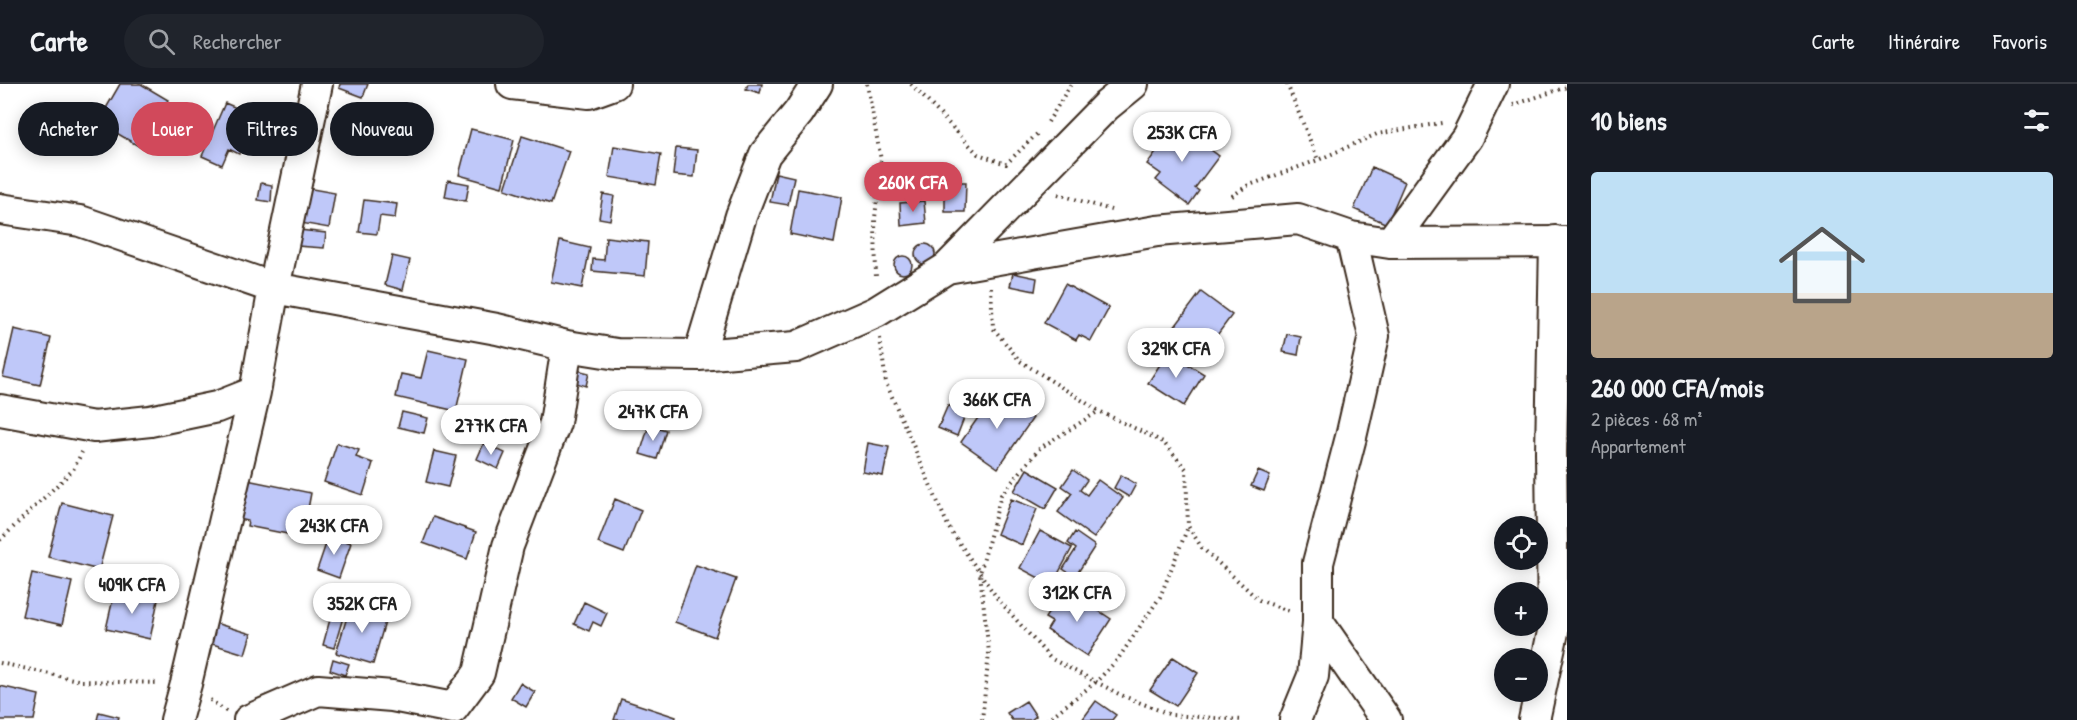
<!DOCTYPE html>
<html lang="fr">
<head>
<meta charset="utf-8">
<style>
	body { margin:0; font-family:"Patrick Hand",sans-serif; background:#20242c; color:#f1f3f6; height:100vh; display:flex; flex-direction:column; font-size:22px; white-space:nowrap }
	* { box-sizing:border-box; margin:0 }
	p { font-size:20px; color:#9ea1a6 }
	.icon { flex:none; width:33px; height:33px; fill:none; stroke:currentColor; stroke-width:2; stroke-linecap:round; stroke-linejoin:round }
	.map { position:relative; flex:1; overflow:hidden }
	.side { display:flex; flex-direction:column; background:#171b24; width:510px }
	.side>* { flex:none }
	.hud { position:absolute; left:18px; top:18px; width:570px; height:54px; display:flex; gap:12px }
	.buttons { position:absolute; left:1494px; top:432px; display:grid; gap:12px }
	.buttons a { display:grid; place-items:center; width:54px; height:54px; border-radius:50%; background:#171b24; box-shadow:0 3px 15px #0003; font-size:30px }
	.price { position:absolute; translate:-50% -51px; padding:0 14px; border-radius:21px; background:#fff; color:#222; font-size:20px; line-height:39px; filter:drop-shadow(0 2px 3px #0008) }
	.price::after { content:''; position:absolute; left:50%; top:36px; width:18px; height:14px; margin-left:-9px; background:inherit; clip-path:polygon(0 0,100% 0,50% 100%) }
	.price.active { background:#d1495b; color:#fff }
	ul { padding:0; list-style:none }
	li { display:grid; align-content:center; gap:12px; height:318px; padding:0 24px }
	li+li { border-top:2px solid #363941 }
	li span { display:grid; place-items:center; height:186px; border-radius:6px; color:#555 }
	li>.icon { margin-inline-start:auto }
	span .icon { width:108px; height:108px; fill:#fffc; stroke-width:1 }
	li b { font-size:26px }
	h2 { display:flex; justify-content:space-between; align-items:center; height:72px; padding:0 24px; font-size:26px }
	.tag { padding:0 21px; border-radius:27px; background:#171b24; box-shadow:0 3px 15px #0003; font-size:21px; line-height:54px }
	.tag.active { background:#d1495b; color:#fff }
	header { display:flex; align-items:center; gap:36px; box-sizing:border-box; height:84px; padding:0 30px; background:#171b24; border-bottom:2px solid #363941 }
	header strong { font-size:28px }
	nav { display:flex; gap:33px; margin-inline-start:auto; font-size:21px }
	.search { width:420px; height:54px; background:#20242c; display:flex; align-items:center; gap:15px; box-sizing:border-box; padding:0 21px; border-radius:33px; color:#9ea1a6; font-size:22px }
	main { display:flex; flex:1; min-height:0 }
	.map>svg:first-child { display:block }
	.building { fill:#bfc8f9; stroke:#3b2a1e; stroke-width:1.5 }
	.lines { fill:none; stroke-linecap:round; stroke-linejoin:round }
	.street-casing { stroke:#3b2a1e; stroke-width:34 }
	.path { stroke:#3b2a1e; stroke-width:4; stroke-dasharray:1.5 4.5; stroke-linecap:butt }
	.street { stroke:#fff; stroke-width:30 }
</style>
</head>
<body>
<header>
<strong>Carte</strong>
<div class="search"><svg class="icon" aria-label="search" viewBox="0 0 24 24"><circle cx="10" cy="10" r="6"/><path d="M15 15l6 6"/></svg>Rechercher</div>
<nav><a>Carte</a><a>Itinéraire</a><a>Favoris</a></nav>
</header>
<main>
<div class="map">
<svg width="1567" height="636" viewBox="0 0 1567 636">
	<rect width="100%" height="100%" fill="#fff"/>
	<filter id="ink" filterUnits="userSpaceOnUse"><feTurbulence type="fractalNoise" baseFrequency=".0167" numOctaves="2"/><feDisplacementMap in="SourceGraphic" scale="12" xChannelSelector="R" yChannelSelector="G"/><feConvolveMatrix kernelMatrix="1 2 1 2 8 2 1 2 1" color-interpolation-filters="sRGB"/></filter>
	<g filter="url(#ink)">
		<!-- building -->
		<path class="building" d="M120 0H141L168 16 140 63 98 38Z
			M340 0H368L363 13 339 4Z
			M748 0H762L760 9 746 5Z
			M225 19 255 32 239 70 229 65 222 81 202 72Z
			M1176 40 1219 72 1195 104 1199 107 1189 121 1156 96 1161 90 1147 80Z
			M471 45 514 56 502 103 459 91Z
			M522 52 569 67 551 120 505 105Z
			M614 62 661 70 656 101 609 93Z
			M676 64 697 66 694 93 673 91Z
			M1372 83 1405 98 1387 140 1354 125Z
			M776 89 794 93 788 121 770 118Z
			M448 96 469 100 466 117 445 113Z
			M945 98H966L965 128H945Z
			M261 99 272 101 271 118 258 116Z
			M301 103 335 109 329 144 295 138Z
			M798 105 842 113 834 159 790 150Z
			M603 110 614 112 610 136 599 134Z
			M364 116 397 120 395 134 380 132 377 150 359 148Z
			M924 117 926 139 901 142 900 119Z
			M299 146 326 149 324 164 297 162Z
			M606 153 648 158 645 192 592 187 593 175 604 176Z
			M560 157 590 164 582 204 551 198Z
			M915 170a10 10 0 1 1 20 0a10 10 0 1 1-20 0Z
			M894 181a9 9 0 1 1 18 0a9 9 0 1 1-18 0Z
			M392 172 410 176 403 206 385 201Z
			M1013 189 1037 194 1035 207 1010 202Z
			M1065 200 1109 224 1091 257 1079 251 1076 256 1044 239Z
			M1201 208 1232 231 1198 277 1167 253Z
			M14 245 51 254 40 301 3 293Z
			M1287 250 1301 253 1298 271 1283 268Z
			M428 266 468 275 456 327 396 313 401 290 421 294Z
			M1168 268 1204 290 1184 322 1148 299Z
			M573 285 589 289 586 302 570 297Z
			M996 308 1033 334 998 384 961 358Z
			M948 321 966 329 957 352 938 344Z
			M402 328 428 334 424 349 398 343Z
			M649 341 666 346 657 375 640 370Z
			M337 359 359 366 356 373 373 379 363 411 324 398Z
			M484 359 505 369 498 385 477 375Z
			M868 359 889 363 883 392 863 388Z
			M434 367 456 372 448 403 426 398Z
			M1027 385 1058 403 1045 425 1014 407Z
			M1073 386 1087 396 1080 406 1087 411 1098 396 1123 414 1094 454 1058 428 1072 409 1062 402Z
			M1258 387 1270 392 1264 407 1251 402Z
			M1121 391 1136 400 1129 413 1114 404Z
			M247 396 311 409 308 425 314 426 308 454 247 442 248 437 239 435Z
			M615 415 641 426 624 469 598 459Z
			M1011 415 1037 425 1022 461 997 450Z
			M62 419 113 432 99 486 48 473Z
			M316 433 329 437 323 457 310 454Z
			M433 433 476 448 467 475 423 459Z
			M1040 447 1072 464 1052 501 1020 484Z
			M1075 448 1095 462 1075 493 1063 485 1076 465 1068 459Z
			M329 451 351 459 339 494 317 486Z
			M696 481 736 495 715 553 675 538Z
			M32 489 72 498 62 541 22 532Z
			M115 506 158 516 150 555 106 545Z
			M1061 509 1068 514 1072 509 1111 535 1087 572 1047 546 1052 538 1045 534Z
			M335 517 347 520 334 564 323 561Z
			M584 518 607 529 601 542 593 538 589 547 574 540Z
			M351 520 387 531 373 580 336 569Z
			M215 539 251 550 245 570 209 559Z
			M1173 573 1198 589 1176 622 1150 606Z
			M333 575 349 580 345 591 330 586Z
			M520 599 535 608 526 623 511 614Z
			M0 602 39 611 34 636H0Z
			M621 615 676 633 675 636H614Z
			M1026 617 1036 632 1031 636H1012L1007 629Z
			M1096 617 1116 631 1112 636H1082Z
			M99 628 119 633 118 636H97Z"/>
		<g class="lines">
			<defs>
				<path id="street" d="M512 0 589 9 614 0
					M0 125 80 137 274 204 497 245 567 262 617 270 699 271 796 263 876 228 947 184 1157 147 1298 135 1351 153 1390 159 1567 158
					M1390 159 1467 53 1493 0
					M947 184 1106 22 1133 0
					M699 271 741 132 765 70 799 28 817 0
					M0 326 94 343 150 337 217 323 255 308
					M1318 538 1386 636
					M176 636 186 600 255 308 274 204 317 0
					M249 636 318 606 392 612 453 624 479 589 508 462 555 339 567 262
					M1295 636 1313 592 1318 538V479L1351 353 1374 252 1351 153
					M1534 636 1553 548 1551 368 1555 157"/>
			</defs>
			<!-- street casing -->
			<use href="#street" class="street-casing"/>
			<!-- path -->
			<path class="path" d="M867 0 881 76 875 134 876 196
				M911 0 978 70 1006 80 1037 50
				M1287 0 1318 76
				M1513 21 1567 3
				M1048 38 1071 0
				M1058 110 1111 126
				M1232 112 1247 102 1318 76 1377 50 1442 39
				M991 203 993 244 1020 277 1099 327 1163 358 1186 385 1188 442 1202 464 1259 516 1291 528
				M880 254 886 299 949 444 997 514 1050 574 1121 611 1171 631 1243 636
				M0 456 73 386 82 368
				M0 579 82 597 159 599
				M210 616 226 627
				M982 636 989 569 980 489 1001 411 1040 364 1099 327
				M1047 636 1096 598 1118 575 1160 513 1188 443"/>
			<!-- street -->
			<use href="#street" class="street"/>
		</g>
	</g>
</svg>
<div class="buttons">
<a><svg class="icon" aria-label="locate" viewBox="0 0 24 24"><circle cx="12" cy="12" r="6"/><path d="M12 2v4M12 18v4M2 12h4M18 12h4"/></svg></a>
<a>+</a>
<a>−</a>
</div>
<b class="price" style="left:1182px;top:79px">253K CFA</b>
<b class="price active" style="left:913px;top:129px">260K CFA</b>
<b class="price" style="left:1176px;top:295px">329K CFA</b>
<b class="price" style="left:997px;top:346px">366K CFA</b>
<b class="price" style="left:653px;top:358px">247K CFA</b>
<b class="price" style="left:491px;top:372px">277K CFA</b>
<b class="price" style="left:334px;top:472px">243K CFA</b>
<b class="price" style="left:132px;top:531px">409K CFA</b>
<b class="price" style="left:1077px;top:539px">312K CFA</b>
<b class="price" style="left:362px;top:550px">352K CFA</b>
<div class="hud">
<a class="tag">Acheter</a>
<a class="tag active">Louer</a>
<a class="tag">Filtres</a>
<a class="tag">Nouveau</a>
</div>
</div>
<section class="side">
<h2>10 biens<svg class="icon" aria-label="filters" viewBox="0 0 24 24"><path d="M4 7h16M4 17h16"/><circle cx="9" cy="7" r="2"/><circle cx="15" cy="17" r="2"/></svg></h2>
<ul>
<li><span style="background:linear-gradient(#bfe0f5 65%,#b9a48a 0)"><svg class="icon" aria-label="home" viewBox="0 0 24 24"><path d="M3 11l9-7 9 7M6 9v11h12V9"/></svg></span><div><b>260 000 CFA/mois</b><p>2 pièces · 68 m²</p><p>Appartement</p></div></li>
</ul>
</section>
</main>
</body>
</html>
